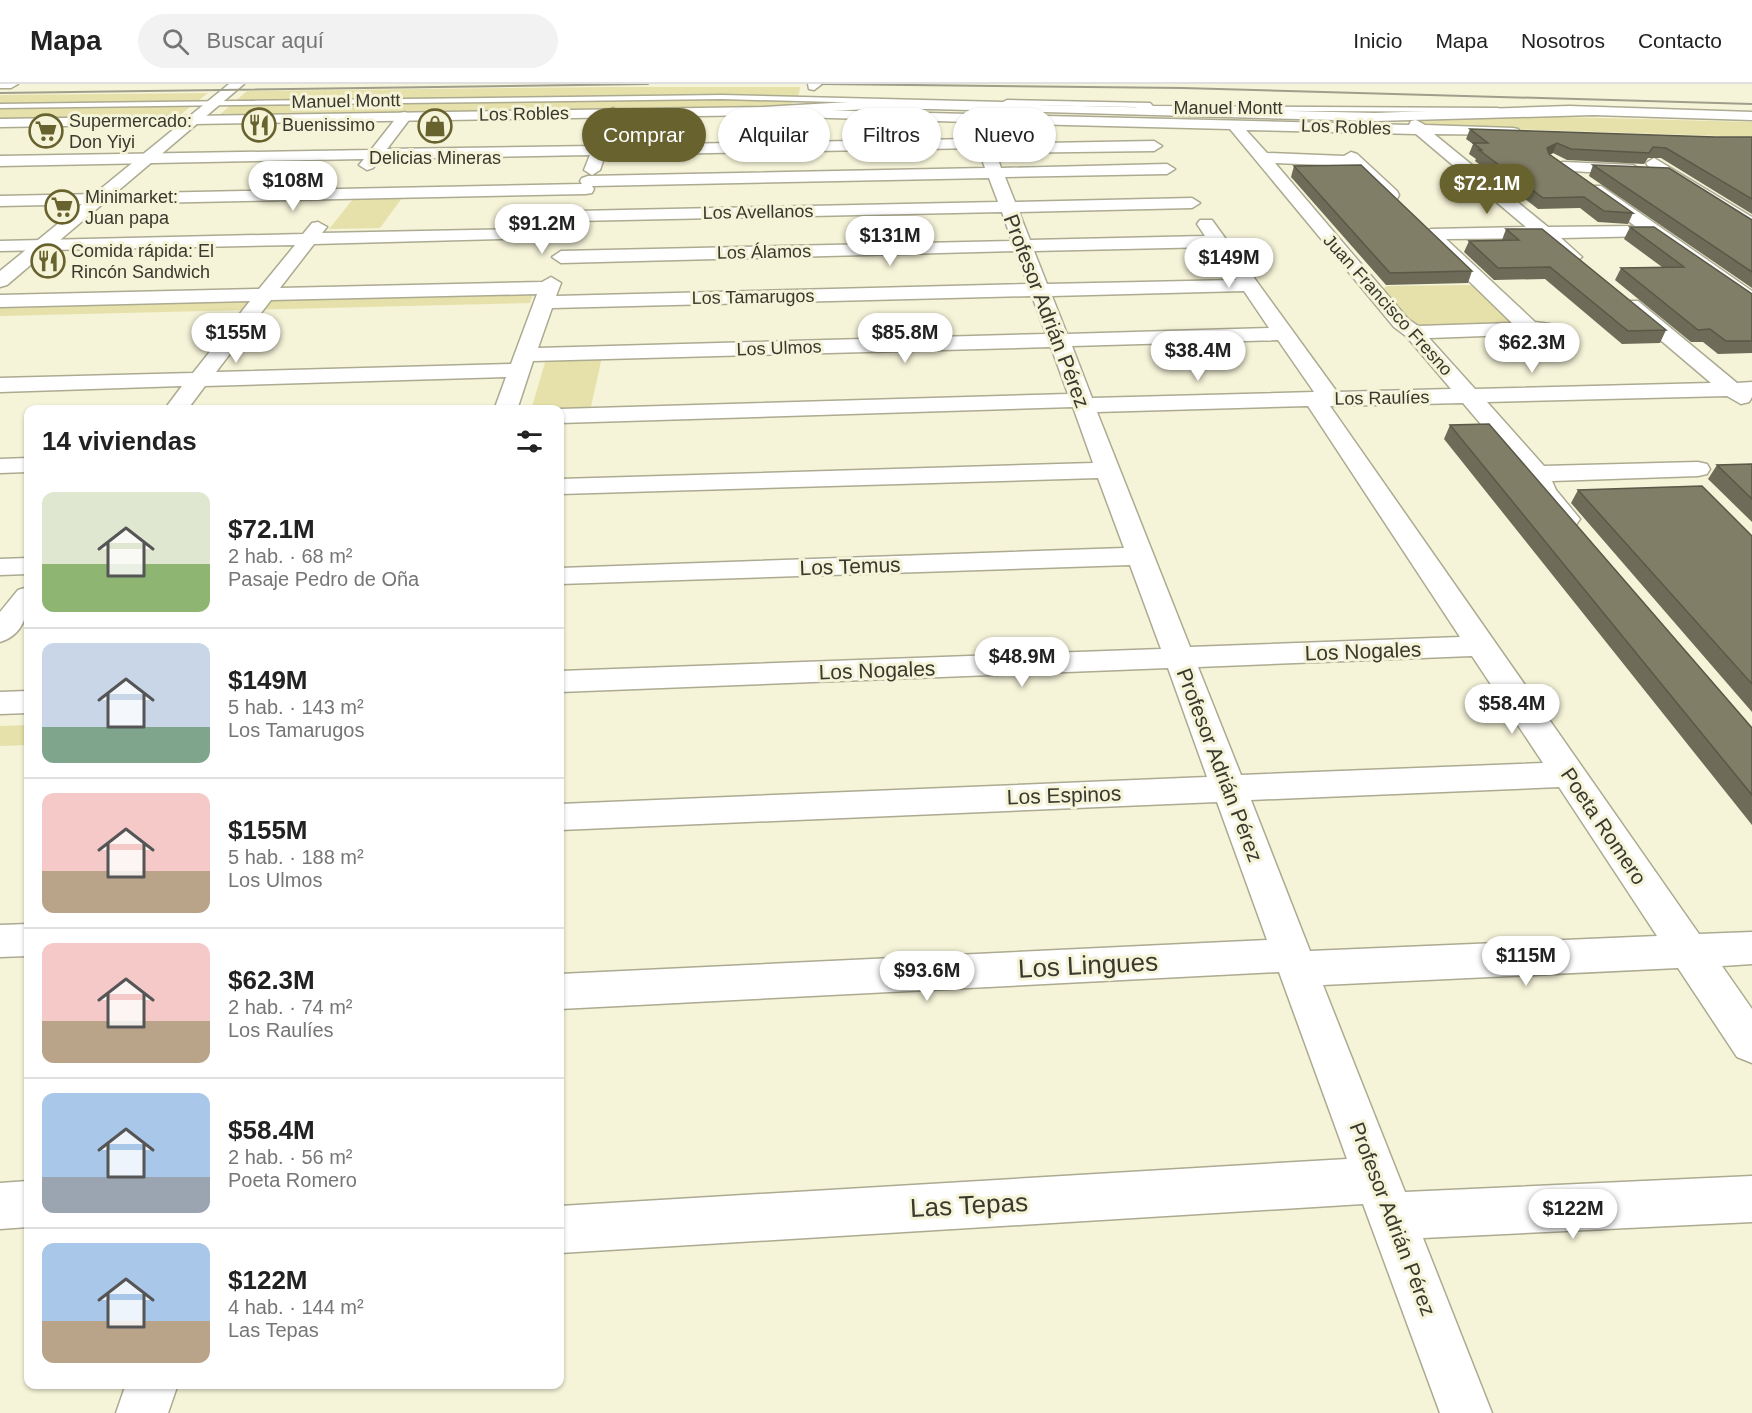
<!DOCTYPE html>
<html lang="es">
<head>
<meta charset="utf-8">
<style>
	body { margin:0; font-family:Helvetica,sans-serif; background:#f2f2f2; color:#222; height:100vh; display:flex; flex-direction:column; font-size:22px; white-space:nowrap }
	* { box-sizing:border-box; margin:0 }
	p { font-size:20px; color:#767676 }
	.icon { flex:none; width:33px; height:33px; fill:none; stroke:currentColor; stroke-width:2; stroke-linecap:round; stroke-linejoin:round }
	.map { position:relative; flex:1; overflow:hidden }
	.sheet { position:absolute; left:24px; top:321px; width:540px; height:984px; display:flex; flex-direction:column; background:#fff; border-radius:12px; box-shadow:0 2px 4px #0004 }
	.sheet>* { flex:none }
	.hud { position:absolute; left:582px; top:24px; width:570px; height:54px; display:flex; gap:12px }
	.price { position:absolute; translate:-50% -51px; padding:0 14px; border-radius:21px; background:#fff; color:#222; font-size:20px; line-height:39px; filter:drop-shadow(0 2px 3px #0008) }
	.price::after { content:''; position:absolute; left:50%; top:36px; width:18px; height:14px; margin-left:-9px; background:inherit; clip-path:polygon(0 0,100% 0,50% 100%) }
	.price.current { background:#67622e; color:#fff }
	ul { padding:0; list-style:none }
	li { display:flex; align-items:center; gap:18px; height:150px; padding:0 18px }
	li+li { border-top:2px solid #e0e0e0 }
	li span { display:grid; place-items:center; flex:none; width:168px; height:120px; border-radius:12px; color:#555 }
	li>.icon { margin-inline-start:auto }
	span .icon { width:72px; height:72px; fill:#fffc; stroke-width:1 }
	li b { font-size:26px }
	h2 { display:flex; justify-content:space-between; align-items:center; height:72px; padding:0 18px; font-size:26px }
	.chip { padding:0 21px; border-radius:27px; background:#fff; box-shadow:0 2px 4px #0004; font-size:21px; line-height:54px }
	.chip.current { background:#67622e; color:#fff }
	header { display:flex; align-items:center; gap:36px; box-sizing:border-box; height:84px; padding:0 30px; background:#fff; border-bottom:2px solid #e0e0e0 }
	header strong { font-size:28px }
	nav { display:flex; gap:33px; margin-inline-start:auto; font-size:21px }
	.search { width:420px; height:54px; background:#f2f2f2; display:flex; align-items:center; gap:15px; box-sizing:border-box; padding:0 21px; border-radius:33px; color:#767676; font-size:22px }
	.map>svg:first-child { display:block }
	.green { fill:#e6e1aa }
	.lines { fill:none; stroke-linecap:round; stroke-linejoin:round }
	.service-casing { stroke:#acaa91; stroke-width:3 }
	.minor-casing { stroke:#acaa91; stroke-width:3 }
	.tertiary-casing { stroke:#acaa91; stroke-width:3 }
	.primary-casing { stroke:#acaa91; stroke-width:3 }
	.service { fill:#fff; fill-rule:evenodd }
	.minor { fill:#fff; fill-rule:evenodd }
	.tertiary { fill:#fff; fill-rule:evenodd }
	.primary { fill:#fff; fill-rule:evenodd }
	.rail { stroke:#9f9e8b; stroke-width:2 }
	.wall { fill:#6e6c58 }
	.shaded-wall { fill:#5a5847 }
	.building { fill:#807e66; stroke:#5a5847; stroke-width:1.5 }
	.labels { text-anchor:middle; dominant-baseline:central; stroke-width:6; stroke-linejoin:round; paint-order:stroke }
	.far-street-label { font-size:18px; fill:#39392e; stroke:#f5f3d8 }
	.far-poi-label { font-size:18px; fill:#39392e; stroke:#f5f3d8; text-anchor:start }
	.street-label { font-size:21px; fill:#39392e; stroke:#f5f3d8 }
	.near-street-label { font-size:26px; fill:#39392e; stroke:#f5f3d8 }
</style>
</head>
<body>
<header>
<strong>Mapa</strong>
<div class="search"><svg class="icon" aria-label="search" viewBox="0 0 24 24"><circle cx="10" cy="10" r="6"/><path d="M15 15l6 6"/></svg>Buscar aquí</div>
<nav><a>Inicio</a><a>Mapa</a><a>Nosotros</a><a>Contacto</a></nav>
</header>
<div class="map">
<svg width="1752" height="1329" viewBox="0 0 1752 1329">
	<rect width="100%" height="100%" fill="#f5f3d8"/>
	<!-- green -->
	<path class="green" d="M608 3H800C799 19 789 22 775 25L217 33 247 7Z
		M208 9 180 31 0 35V11Z
		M1523 32 1752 38V53L1423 42 1422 37Z
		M402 114 380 144 329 145 353 115Z
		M1470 201 1476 202 1513 239 1505 242 1420 243 1411 238 1383 205 1387 202Z
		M533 210 530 219 0 232V224Z
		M602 273 590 327 531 326 546 275Z
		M28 641V661L0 662V642Z"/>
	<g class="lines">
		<defs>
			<path id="service" d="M722 11 1003 18 1007 16 1150 19 1153 22 1498 24 1502 26 1498 28 1139 26 1136 23 1022 21 1018 23 722 15 0 24V20Z"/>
			<path id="minor" d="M808 0H822L814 6 809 5Z
				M613 24 620 28 609 61 975 55 969 38 726 31V25L731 24 1409 41 1411 37 1416 36 1425 41 1513 44 1518 45 1520 48 1518 51 1434 50 1548 143 1635 142 1587 106 1589 102H1601L1752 207V222L1745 220 1650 152 1561 154 1582 173 1573 179 1566 177 1539 154 1446 155 1535 238 1550 240 1553 244 1550 248 1543 250 1429 254 1475 305 1711 299 1624 225 1621 221 1624 217H1638L1737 299 1752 298V313L1749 318 1741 320 1727 312 1487 318 1544 382 1698 378 1707 380 1710 385 1707 390 1698 392 1552 397 1556 406 1580 435 1576 441 1567 443 1558 441 1531 408 1525 392 1463 319 1330 322 1699 850 1752 848V880L1722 882 1752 925V979L1737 973 1678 884 1323 901 1405 1108 1752 1092V1138L1423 1154 1492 1329H1440L1363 1120 560 1169V1122L1347 1075 1279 888 560 925V890L1267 856 1217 718 560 746V720L1207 693 1168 584 560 608V587L1161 565 1130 481 560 500V484L1124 464 1098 394 560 410V395L1093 379 1073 323 560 339V325L1068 310 1051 263 533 277 517 326H494L506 293 205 302 187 326H164L182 302 0 308V294L193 289 250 217 0 223V211L259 205 295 161 0 167V157L303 150 312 139 318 138 327 143 322 149 569 144 578 149 575 153 314 160 280 204 542 198 551 193 561 199 556 212 1028 200 1016 167 561 179 552 173 561 167 1012 157 1002 128 576 137 567 132 576 127 998 118 989 94 592 102 594 105 592 109 586 110 0 122V112L582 100 580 97 582 94 588 92 985 84 978 64 605 71 600 86 592 91 584 86 590 71 380 75 373 84 367 86 359 81 364 75 0 82V72L371 66 400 29 405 28 412 32 387 65 593 62 606 28ZM983 39 1230 45 1394 243 1406 252 1451 305 1337 308 1212 136H1200L1197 140 1205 152 1030 156 1019 128 1192 124 1200 119 1192 114 1015 118 1005 93 1167 90 1175 85 1167 80 1001 84 996 69 1154 67 1162 62 1154 57 992 60ZM1246 46 1416 50 1526 143 1431 145 1422 150 1432 155 1430 158 1433 162 1512 239 1418 242 1408 235 1275 79 1351 82 1385 115H1397L1399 111 1397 107 1357 70 1351 68 1344 72 1267 69ZM1213 163 1236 196 1047 200 1034 167ZM1244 207 1269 244 1067 250 1052 212ZM537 210 511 280 216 288 271 216ZM1032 212 1046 250 538 264 552 224ZM1278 256 1314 308 1092 314 1072 262ZM1308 322 1460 553 1190 563 1097 328ZM1472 572 1543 679 1241 691 1198 583ZM1559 703 1657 852 1310 867 1251 716Z
				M1654 74 1752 133V146L1648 82 1646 79Z
				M1563 78 1633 81 1641 86 1633 91 1557 86 1555 83 1557 80Z
				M28 374V388L0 389V375Z
				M28 474V490L0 491V475Z
				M28 503C30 525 25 551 0 558V528L18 506Z
				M28 607V629L0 630V608Z
				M28 840V872L0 873V841Z
				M28 1097V1143L0 1145V1099Z
				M126 1300H178L168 1329H116Z"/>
			<path id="tertiary" d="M229 0H244L7 201 0 203V187Z"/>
			<path id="primary" d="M0 0H18L11 4H0Z
				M867 17 1375 29 1569 22 1752 28V36L1593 31 1375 37 931 25H867L763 31 0 43V35L763 23Z"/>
		</defs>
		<!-- service casing -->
		<use href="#service" class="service-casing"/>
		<!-- minor casing -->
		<use href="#minor" class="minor-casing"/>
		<!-- tertiary casing -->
		<use href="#tertiary" class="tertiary-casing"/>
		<!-- primary casing -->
		<use href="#primary" class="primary-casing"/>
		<!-- service -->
		<use href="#service" class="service"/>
		<!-- minor -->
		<use href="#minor" class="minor"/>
		<!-- tertiary -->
		<use href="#tertiary" class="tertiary"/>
		<!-- primary -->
		<use href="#primary" class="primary"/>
		<!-- rail -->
		<path class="rail" d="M822 0 1183 4 1752 20
			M0 9 648 0"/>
	</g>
	<!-- wall -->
	<path class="wall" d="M1470 45 1715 53H1752V130L1661 74H1648L1644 80 1567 76 1553 69 1550 71 1633 129 1628 140 1598 138 1580 124 1538 125 1475 77 1476 75 1469 70 1473 60 1466 55Z
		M1593 81 1752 136V204L1589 92Z
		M1294 82 1472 187 1468 199 1386 201 1291 93Z
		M1630 143 1752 210V269L1718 270 1703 258H1691L1615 196 1621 184 1662 183 1624 155Z
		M1506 145 1666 246 1660 259 1622 260 1545 195 1494 196 1464 168 1469 157 1502 156Z
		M1450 341 1752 644V741L1444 355Z
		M1752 380V438L1708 395 1717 381Z
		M1578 406 1752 452V628L1571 419Z"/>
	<!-- shaded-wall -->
	<path class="shaded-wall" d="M1557 59 1553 69 1543 74 1547 64Z"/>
	<!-- building -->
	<path class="building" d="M1470 45 1715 53H1752V115L1666 64 1653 63 1649 69 1571 65 1557 59 1547 64 1549 70 1633 129 1604 127 1584 113 1543 114 1479 66H1482L1473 59H1488Z
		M1361 81 1472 187 1390 189 1294 82Z
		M1593 81 1669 84 1752 136V188Z
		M1630 143H1654L1752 210V257H1726L1710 245 1698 246 1621 184 1684 183Z
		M1506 145H1542L1666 246 1628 247 1550 183 1498 184 1469 157 1519 156Z
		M1489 340 1752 644V711L1450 341Z
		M1752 380V415L1717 381Z
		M1702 402 1752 452V600L1578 406Z"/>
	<!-- icons -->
	<defs>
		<symbol id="restaurant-ring" viewBox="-11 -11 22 22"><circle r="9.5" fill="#f5f3d8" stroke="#67622e" stroke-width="1.5"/><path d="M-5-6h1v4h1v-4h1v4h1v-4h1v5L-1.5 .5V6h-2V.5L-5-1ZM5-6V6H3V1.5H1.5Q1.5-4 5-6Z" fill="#67622e"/></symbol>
		<symbol id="shop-ring" viewBox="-11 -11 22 22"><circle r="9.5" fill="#f5f3d8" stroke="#67622e" stroke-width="1.5"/><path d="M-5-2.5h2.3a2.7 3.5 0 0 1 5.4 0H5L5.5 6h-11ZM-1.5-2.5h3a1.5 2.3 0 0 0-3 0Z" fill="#67622e"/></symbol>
		<symbol id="supermarket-ring" viewBox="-11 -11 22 22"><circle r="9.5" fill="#f5f3d8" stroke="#67622e" stroke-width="1.5"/><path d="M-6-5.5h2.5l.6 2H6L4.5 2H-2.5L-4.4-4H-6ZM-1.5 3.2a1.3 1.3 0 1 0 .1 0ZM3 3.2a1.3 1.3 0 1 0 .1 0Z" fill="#67622e"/></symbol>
	</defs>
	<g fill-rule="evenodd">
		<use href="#restaurant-ring" x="240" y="22" width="38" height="38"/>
		<use href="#shop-ring" x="416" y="23" width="38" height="38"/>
		<use href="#supermarket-ring" x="27" y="28" width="38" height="38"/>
		<use href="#supermarket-ring" x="43" y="104" width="38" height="38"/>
		<use href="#restaurant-ring" x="29" y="158" width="38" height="38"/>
	</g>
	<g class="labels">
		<!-- far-street labels -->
		<g class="far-street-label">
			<text transform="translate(346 17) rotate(-1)">Manuel Montt</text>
			<text x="1228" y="24">Manuel Montt</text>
			<text transform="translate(524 30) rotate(-1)">Los Robles</text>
			<text transform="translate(1346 43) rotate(2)">Los Robles</text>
			<text transform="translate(758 128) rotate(-1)">Los Avellanos</text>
			<text transform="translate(764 168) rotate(-1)">Los Álamos</text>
			<text transform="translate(753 213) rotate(-1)">Los Tamarugos</text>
			<text transform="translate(1388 221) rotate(48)">Juan Francisco Fresno</text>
			<text transform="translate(779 264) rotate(-2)">Los Ulmos</text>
			<text transform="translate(1382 314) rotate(-1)">Los Raulíes</text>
		</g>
		<!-- far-poi labels -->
		<g class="far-poi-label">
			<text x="69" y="37">Supermercado:<tspan x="69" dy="21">Don Yiyi</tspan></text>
			<text x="282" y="41">Buenissimo</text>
			<text x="435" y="74" text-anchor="middle">Delicias Mineras</text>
			<text x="85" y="113">Minimarket:<tspan x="85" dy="21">Juan papa</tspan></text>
			<text x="71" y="167">Comida rápida: El<tspan x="71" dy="21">Rincón Sandwich</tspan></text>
		</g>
		<!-- street labels -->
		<g class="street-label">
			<text transform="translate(1047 227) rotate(69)">Profesor Adrián Pérez</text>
			<text transform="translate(850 482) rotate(-2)">Los Temus</text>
			<text transform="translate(1363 567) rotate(-2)">Los Nogales</text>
			<text transform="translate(877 586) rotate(-2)">Los Nogales</text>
			<text transform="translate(1220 681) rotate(69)">Profesor Adrián Pérez</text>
			<text transform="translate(1064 711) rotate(-2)">Los Espinos</text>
			<text transform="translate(1604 742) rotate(56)">Poeta Romero</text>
			<text transform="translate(1393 1135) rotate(69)">Profesor Adrián Pérez</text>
		</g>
		<!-- near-street labels -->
		<g class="near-street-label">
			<text transform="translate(1088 881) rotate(-3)">Los Lingues</text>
			<text transform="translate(969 1121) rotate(-3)">Las Tepas</text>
		</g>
	</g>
</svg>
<b class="price" style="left:293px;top:128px">$108M</b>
<b class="price current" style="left:1487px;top:131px">$72.1M</b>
<b class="price" style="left:542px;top:171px">$91.2M</b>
<b class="price" style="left:890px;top:183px">$131M</b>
<b class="price" style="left:1229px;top:205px">$149M</b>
<b class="price" style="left:236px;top:280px">$155M</b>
<b class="price" style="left:905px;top:280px">$85.8M</b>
<b class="price" style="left:1532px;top:290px">$62.3M</b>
<b class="price" style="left:1198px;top:298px">$38.4M</b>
<b class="price" style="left:1022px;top:604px">$48.9M</b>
<b class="price" style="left:1512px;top:651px">$58.4M</b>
<b class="price" style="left:1526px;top:903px">$115M</b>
<b class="price" style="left:927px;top:918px">$93.6M</b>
<b class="price" style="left:1573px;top:1156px">$122M</b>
<div class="hud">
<a class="chip current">Comprar</a>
<a class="chip">Alquilar</a>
<a class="chip">Filtros</a>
<a class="chip">Nuevo</a>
</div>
<section class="sheet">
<h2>14 viviendas<svg class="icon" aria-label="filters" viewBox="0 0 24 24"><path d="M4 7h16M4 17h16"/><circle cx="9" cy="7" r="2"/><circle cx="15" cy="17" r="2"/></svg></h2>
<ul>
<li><span style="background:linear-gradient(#dfe7d0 60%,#8fb573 0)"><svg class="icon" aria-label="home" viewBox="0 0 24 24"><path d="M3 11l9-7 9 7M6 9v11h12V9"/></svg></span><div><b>$72.1M</b><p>2 hab. · 68 m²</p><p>Pasaje Pedro de Oña</p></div></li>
<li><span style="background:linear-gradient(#c9d6e8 70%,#7fa58c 0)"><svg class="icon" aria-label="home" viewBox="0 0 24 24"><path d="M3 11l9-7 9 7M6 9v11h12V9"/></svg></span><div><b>$149M</b><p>5 hab. · 143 m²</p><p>Los Tamarugos</p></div></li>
<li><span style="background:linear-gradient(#f6c9c9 65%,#b9a48a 0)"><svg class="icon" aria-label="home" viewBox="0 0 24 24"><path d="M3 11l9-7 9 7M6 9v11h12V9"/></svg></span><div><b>$155M</b><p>5 hab. · 188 m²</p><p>Los Ulmos</p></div></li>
<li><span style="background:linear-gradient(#f6c9c9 65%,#b9a48a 0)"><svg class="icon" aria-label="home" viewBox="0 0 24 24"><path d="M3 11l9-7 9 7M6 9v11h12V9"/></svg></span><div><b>$62.3M</b><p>2 hab. · 74 m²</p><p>Los Raulíes</p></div></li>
<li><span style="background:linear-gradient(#a9c7e8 70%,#9aa5b1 0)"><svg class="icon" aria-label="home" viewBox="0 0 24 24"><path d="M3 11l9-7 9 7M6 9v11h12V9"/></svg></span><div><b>$58.4M</b><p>2 hab. · 56 m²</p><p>Poeta Romero</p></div></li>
<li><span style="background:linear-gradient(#a9c7e8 65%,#b9a48a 0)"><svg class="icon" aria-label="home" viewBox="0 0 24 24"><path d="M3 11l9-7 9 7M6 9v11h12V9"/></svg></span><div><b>$122M</b><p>4 hab. · 144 m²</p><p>Las Tepas</p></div></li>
</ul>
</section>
</div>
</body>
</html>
